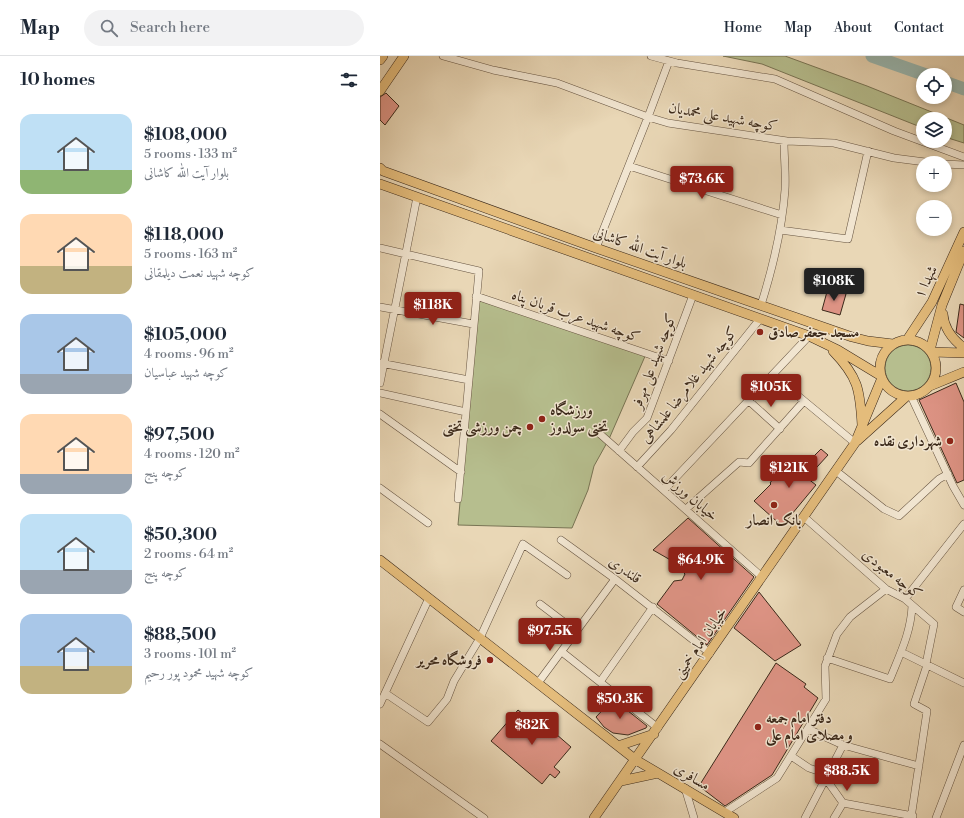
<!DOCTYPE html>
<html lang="en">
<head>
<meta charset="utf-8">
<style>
	body { margin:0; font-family:"Libre Bodoni",Amiri,serif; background:#f2f2f3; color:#1f2937; height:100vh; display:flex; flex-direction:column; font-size:15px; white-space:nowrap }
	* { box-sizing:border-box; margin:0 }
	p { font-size:13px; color:#747a83 }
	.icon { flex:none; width:22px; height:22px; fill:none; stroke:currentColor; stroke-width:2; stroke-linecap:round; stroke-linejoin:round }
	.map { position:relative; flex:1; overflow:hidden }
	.sheet { display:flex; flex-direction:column; background:#fff; width:380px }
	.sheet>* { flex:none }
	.fabs { position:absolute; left:536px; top:12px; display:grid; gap:8px }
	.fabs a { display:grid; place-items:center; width:36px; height:36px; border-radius:50%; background:#fff; box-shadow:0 2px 6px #0003; font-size:20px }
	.price { position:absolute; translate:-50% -34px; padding:0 9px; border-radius:4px; background:#8f2418; color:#fff; font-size:13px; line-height:26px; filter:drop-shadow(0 1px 2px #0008) }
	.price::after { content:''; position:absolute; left:50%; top:24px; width:12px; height:9px; margin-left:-6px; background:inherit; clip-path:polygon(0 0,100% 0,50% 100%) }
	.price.on { background:#222; color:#fff }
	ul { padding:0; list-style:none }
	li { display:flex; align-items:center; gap:12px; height:100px; padding:0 20px }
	li span { display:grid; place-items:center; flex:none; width:112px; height:80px; border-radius:12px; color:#555 }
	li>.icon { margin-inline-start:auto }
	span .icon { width:48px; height:48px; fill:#fffc; stroke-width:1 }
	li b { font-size:17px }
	h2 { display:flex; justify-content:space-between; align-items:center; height:48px; padding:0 20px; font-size:17px }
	header { display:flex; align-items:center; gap:24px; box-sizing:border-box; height:56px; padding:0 20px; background:#fff; border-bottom:1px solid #e0e1e3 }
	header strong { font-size:19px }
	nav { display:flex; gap:22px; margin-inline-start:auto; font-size:14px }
	.search { width:280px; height:36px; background:#f2f2f3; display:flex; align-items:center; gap:10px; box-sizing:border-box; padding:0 14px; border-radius:22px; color:#747a83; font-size:15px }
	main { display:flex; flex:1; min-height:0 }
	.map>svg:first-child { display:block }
	.green { fill:#b6be8e; stroke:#787454 }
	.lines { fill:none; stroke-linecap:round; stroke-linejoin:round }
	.river { stroke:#98b8b2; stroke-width:13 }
	.building { fill:#dd9384; stroke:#3b291a }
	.minor-casing { stroke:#665441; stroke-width:8 }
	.major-casing { stroke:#3b291a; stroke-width:10 }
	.minor { stroke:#f1e5d0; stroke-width:7 }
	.major { stroke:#e4bc7b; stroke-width:9 }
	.poi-dot { fill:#8f2418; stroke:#f1e5d0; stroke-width:1.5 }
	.labels { text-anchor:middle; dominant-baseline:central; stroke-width:3; stroke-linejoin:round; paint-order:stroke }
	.street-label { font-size:15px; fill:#3b291a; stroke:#f1e5d0 }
	.poi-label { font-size:15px; font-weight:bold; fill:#3b291a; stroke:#f1e5d0; text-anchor:start }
</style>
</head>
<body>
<header>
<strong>Map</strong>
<div class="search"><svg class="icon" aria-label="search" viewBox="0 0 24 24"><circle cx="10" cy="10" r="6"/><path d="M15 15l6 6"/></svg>Search here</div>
<nav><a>Home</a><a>Map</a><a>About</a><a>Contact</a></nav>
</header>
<main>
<section class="sheet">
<h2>10 homes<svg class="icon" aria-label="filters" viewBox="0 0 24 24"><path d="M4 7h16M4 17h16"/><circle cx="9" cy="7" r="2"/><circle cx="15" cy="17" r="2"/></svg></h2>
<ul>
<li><span style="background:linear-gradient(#bfe0f5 70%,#8fb573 0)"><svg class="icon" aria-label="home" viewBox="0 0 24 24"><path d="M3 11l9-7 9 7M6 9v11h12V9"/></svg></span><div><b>$108,000</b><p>5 rooms · 133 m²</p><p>بلوار آیت الله کاشانی</p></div></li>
<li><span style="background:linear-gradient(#ffd9b3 65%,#c2b280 0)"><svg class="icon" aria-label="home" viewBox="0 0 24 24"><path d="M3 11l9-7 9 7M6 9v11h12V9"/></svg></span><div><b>$118,000</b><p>5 rooms · 163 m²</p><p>کوچه شهید نعمت دیلمقانی</p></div></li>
<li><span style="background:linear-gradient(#a9c7e8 75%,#9aa5b1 0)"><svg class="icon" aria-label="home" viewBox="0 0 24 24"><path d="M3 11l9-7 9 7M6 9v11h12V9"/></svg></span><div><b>$105,000</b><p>4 rooms · 96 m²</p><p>کوچه شهید عباسیان</p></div></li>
<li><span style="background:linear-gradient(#ffd9b3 75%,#9aa5b1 0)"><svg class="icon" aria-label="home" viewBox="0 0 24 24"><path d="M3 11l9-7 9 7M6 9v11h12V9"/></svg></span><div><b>$97,500</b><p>4 rooms · 120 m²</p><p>کوچه پنج</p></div></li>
<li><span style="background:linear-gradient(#bfe0f5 70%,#9aa5b1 0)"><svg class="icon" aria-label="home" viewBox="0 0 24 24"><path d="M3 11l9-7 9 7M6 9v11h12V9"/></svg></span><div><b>$50,300</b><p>2 rooms · 64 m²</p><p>کوچه پنج</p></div></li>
<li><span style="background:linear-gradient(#a9c7e8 65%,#c2b280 0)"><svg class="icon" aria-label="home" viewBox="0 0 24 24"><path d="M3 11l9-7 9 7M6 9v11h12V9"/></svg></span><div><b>$88,500</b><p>3 rooms · 101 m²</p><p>کوچه شهید محمود پور رحیم</p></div></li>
</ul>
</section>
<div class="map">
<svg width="584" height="762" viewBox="0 0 584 762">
	<rect width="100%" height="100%" fill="#e9d7b6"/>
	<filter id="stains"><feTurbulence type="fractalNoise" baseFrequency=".005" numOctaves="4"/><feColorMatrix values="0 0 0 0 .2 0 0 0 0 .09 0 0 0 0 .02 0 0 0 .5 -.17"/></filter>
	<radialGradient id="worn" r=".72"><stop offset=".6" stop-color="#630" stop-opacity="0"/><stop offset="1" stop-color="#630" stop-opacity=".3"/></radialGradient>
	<!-- green -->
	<path class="green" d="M343 0H405L487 30 584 69V87L565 81V63H543V72L382 8Z
		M98 244 266 298 229 383 214 410 208 434 192 472 78 469Z
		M505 312a23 23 0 1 1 46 0a23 23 0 1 1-46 0Z"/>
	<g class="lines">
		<!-- river -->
		<path class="river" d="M492 0 546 19
			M565 26 584 33"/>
	</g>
	<!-- building -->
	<path class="building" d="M6 37 19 50 5 69 0 64V41Z
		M448 232 466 238 460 259 442 254Z
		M580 248 584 249V282L576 276Z
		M576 327 584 346V424L577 427 539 344Z
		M441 393 448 399 427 422 436 429 402 470 374 445 391 428 390 427 406 405 419 415Z
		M308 462 374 521 327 589 277 548 294 525 302 524 305 518 294 506 273 494Z
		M379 536 421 589 395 605 354 572Z
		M396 607 426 628 424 631 438 642 392 719 345 750 319 730Z
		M233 643 267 670 266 672 248 679 233 677 224 671 216 661Z
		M138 654 157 669 161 665 191 691 174 711 180 716 175 722 170 718 162 728 111 685Z"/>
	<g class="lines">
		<defs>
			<path id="minor" d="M63 0 113 14 177 27 268 61 289 5
				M271 0 297 7 395 23 514 75 584 101
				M565 108 584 109
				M249 110 402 159
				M400 174 468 183 488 95
				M0 192 99 215 78 443
				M216 192 268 61 288 67 407 85 454 87 514 102 553 107
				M96 240 289 305
				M381 249C393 211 402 174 405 134 406 118 404 101 404 85
				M0 251 93 268
				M0 307 89 324
				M394 320 475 387
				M0 327 37 141
				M0 337 86 356
				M531 340 573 430 584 449
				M369 345 400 373
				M0 358 81 416
				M220 378 382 521
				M239 395 253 376 267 362 313 239
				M257 411 291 374 380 263
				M456 415 504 453 519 460 559 423 568 418
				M0 432 48 467
				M284 434 429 280
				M306 453 359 406 369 407 424 345
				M424 461 506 533 525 543 554 568 546 608
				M181 484 235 523 330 597
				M584 534 576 551 584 556
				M525 543 584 468
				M160 548 197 576
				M182 596 278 672
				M521 596 584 627
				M447 602 510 623C520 598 531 576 532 550
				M220 626 273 551
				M158 627 235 523
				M5 637 48 666 67 643 74 625 100 582 143 488 187 519
				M0 648 49 542
				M428 673 463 689 539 710
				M0 688 104 762
				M411 700 429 712 441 716 463 747 533 760
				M305 732 314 762
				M345 756 397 722 446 643 445 610 457 578 470 561 506 533
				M425 762 463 689
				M454 762 463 747
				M531 762 547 655 534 648 547 609
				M556 762 584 689"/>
			<path id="major" d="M0 4 3 0
				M0 35 24 0
				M0 112 3 115 216 192 472 281 488 285 513 288
				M0 128 429 280 458 294 501 320
				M563 258C564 273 572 283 584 292
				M527 284 552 246 584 176
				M500 312a28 28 0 1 1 56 0a28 28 0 1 1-56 0Z
				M550 294 562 249 584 195
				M453 295C478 321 480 333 482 369
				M552 296 584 297
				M550 330 584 316
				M477 385 527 340
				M0 504 256 704 354 762
				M238 690 274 678
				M241 725 278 717
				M214 762 475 387 502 322"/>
		</defs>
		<!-- minor casing -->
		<use href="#minor" class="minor-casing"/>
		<!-- major casing -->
		<use href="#major" class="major-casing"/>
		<!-- minor -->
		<use href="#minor" class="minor"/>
		<!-- major -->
		<use href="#major" class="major"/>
	</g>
	<!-- markers -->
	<g class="poi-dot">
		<circle cx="380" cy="276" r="4"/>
		<circle cx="162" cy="363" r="4"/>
		<circle cx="150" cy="371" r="4"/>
		<circle cx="570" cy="385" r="4"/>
		<circle cx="394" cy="449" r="4"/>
		<circle cx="110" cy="604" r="4"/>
		<circle cx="378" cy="671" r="4"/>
	</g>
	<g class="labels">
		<!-- street labels -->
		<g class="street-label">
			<text transform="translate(343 61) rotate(10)">کوچه شهید علی محمدیان</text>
			<text transform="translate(260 192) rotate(19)">بلوار آیت الله کاشانی</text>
			<text transform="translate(546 226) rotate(-64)">شهدا ۱</text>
			<text transform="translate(196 260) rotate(19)">کوچه شهید عرب قربان پناه</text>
			<text transform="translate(274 305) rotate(-69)">کوچه شهید علی مهرفر</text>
			<text transform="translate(309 329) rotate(-51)">کوچه شهید غلامرضا علمشاهی</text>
			<text transform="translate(310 440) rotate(41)">خیابان ورزش</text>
			<text transform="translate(245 514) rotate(36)">قلندری</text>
			<text transform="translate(512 518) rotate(38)">کوچه معبودی</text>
			<text transform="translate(320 587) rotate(-55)">خیابان امام خمینی</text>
			<text transform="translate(312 721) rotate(31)">مسافری</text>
		</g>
		<!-- poi labels -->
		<g class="poi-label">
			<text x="388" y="276">مسجد جعفر صادق</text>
			<text x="170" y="354">ورزشگاه<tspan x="170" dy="17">تختی سولدوز</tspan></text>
			<text x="142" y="371" text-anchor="end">چمن ورزشی تختی</text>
			<text x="562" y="385" text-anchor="end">شهرداری نقده</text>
			<text x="394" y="464" text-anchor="middle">بانک انصار</text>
			<text x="102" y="604" text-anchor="end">فروشگاه محریر</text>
			<text x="386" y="662">دفتر امام جمعه<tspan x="386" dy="17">و مصلای امام علی</tspan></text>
		</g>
	</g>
	<rect width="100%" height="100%" filter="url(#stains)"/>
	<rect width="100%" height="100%" fill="url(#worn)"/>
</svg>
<div class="fabs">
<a><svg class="icon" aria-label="locate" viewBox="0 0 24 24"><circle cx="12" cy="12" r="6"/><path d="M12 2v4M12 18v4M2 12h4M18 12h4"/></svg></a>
<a><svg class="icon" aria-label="layers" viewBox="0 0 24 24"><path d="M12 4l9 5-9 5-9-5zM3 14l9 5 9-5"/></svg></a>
<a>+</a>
<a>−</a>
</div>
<b class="price" style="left:322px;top:144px">$73.6K</b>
<b class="price on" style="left:454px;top:246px">$108K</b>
<b class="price" style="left:53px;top:270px">$118K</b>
<b class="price" style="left:391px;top:352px">$105K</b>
<b class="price" style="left:409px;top:433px">$121K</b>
<b class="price" style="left:321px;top:525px">$64.9K</b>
<b class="price" style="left:170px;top:596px">$97.5K</b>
<b class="price" style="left:240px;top:664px">$50.3K</b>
<b class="price" style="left:152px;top:690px">$82K</b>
<b class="price" style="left:467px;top:736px">$88.5K</b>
</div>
</main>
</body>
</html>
